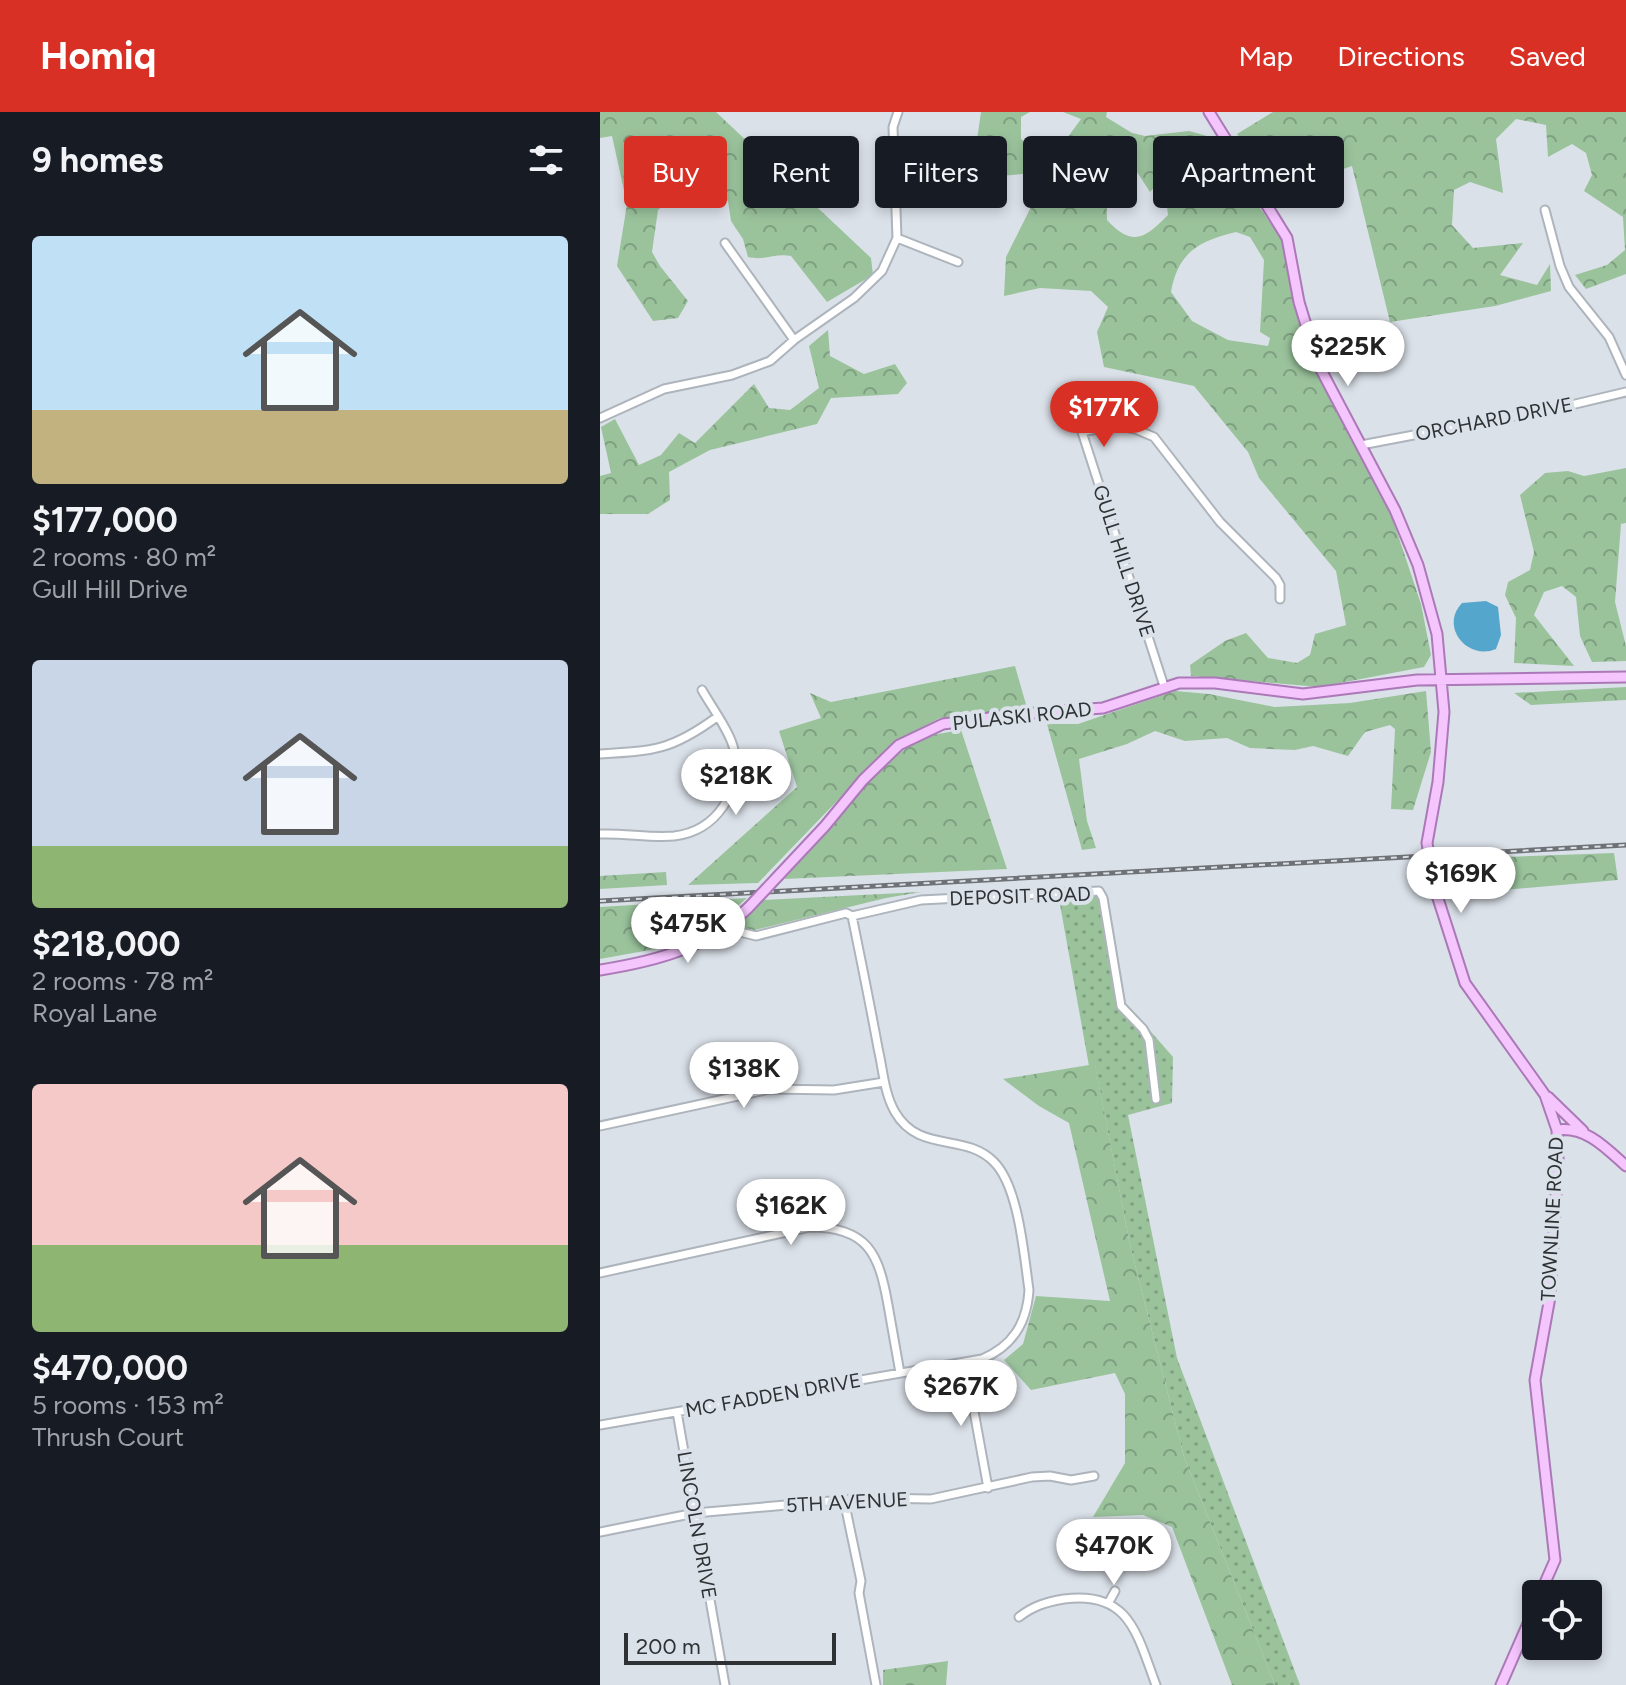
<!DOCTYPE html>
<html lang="en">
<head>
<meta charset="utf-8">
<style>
	body { margin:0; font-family:Figtree,sans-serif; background:#242831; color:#f1f3f6; height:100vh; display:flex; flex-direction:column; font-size:30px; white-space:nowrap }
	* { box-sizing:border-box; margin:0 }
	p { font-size:26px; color:#9ea1a6 }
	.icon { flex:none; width:44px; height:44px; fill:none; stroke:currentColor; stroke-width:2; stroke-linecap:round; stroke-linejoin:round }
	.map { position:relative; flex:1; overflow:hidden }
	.details { display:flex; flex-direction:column; background:#171b24; width:600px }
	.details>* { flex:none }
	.banner { position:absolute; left:24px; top:24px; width:760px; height:72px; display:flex; gap:16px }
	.controls { position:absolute; left:922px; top:1468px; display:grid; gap:16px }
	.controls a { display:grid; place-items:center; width:80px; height:80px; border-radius:8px; background:#171b24; box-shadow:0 4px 12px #0003; font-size:40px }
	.scale { position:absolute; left:24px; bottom:20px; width:212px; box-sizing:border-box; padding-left:8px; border:4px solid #2f3234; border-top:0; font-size:22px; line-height:28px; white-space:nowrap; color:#2f3234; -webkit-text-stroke:6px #dbe1e9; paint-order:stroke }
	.price { position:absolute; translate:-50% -68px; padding:0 18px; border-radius:28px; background:#fff; color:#222; font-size:26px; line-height:52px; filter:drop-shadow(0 2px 4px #0008) }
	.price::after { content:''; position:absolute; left:50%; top:48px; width:24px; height:18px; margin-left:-12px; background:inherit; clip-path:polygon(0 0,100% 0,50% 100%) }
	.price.current { background:#d93025; color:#fff }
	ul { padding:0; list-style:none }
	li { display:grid; align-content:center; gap:16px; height:424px; padding:0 32px }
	li span { display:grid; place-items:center; height:248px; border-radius:8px; color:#555 }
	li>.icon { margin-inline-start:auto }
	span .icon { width:144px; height:144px; fill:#fffc; stroke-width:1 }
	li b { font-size:34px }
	h2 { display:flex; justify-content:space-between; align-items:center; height:96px; padding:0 32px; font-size:34px }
	.pill { padding:0 28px; border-radius:8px; background:#171b24; box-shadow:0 4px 12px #0003; font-size:28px; line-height:72px }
	.pill.current { background:#d93025; color:#fff }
	header { display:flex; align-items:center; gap:48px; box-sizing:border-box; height:112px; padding:0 40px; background:#d93025; color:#fff }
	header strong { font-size:38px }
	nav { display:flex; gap:44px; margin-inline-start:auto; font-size:28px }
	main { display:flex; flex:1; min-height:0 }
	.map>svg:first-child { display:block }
	.green { fill:url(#green-dots) }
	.forest { fill:url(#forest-crowns); fill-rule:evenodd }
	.water { fill:#55a6cc }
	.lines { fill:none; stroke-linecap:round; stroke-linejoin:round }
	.minor-casing { stroke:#aeb4bb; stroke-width:11 }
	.major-casing { stroke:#ab79b7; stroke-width:13 }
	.minor { stroke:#fff; stroke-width:7 }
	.major { stroke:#f5c5fe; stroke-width:9 }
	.rail-casing { stroke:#6e7276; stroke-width:5 }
	.rail { stroke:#dbe1e9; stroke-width:2; stroke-dasharray:6; stroke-linecap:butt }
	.major-bridge-casing { stroke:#ab79b7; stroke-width:13; stroke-linecap:butt }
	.major-bridge { stroke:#f5c5fe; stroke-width:9 }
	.labels { text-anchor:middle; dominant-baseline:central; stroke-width:8; stroke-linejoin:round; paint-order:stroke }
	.street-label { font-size:20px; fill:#2f3234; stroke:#dbe1e9 }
</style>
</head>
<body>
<header>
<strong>Homiq</strong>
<nav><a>Map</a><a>Directions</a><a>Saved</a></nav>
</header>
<main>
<section class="details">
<h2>9 homes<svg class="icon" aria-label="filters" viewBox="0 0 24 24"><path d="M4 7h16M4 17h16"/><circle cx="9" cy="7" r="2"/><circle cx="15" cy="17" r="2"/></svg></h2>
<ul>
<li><span style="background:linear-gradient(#bfe0f5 70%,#c2b280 0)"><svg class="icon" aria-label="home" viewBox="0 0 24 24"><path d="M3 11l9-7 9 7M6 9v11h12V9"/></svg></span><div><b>$177,000</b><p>2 rooms · 80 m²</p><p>Gull Hill Drive</p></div></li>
<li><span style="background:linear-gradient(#c9d6e8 75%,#8fb573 0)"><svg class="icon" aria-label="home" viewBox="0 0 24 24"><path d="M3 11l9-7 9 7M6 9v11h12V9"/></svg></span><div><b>$218,000</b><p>2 rooms · 78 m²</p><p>Royal Lane</p></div></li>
<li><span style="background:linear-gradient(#f6c9c9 65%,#8fb573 0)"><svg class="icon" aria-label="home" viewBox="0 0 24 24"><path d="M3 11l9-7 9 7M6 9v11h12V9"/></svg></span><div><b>$470,000</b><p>5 rooms · 153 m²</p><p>Thrush Court</p></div></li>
</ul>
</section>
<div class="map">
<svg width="1026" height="1573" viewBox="0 0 1026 1573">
	<defs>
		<pattern id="green-dots" width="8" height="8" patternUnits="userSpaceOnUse" patternTransform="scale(2)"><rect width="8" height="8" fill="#9ac39c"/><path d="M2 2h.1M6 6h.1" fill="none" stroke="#7e9f80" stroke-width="1.8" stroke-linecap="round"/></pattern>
		<pattern id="forest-crowns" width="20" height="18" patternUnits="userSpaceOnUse" patternTransform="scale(2)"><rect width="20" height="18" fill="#9ac39c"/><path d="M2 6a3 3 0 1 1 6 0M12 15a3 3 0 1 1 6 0" fill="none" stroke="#7e9f80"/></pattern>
	</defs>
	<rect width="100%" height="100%" fill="#dbe1e9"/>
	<!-- green -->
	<path class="green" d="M506 782 525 890 573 945 572 991 528 1003 577 1246 700 1573H675L584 1345 530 1133 495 953 489 954 459 787Z"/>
	<!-- forest -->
	<path class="forest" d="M0 0H116L271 146 273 163 227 190 191 144C175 141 164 149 148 145L143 127 131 109 128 89 108 68 85 74 58 98 52 140 60 154 88 189 78 206 53 209 17 154 27 92 12 24 0 26Z
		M381 0H430L421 5V27L438 43 460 36 481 7 463 0H507L506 5 532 21 545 24 589 19 618 27 636 61 684 131 710 239 790 399 821 492 831 543 824 555 719 575 591 564 590 553 625 529 646 521 668 546 697 551 710 543 715 522 746 513 736 459 659 366 648 340 594 274 504 255 497 220 508 195 491 179 440 176 404 184 406 145 432 93 435 72 423 62 387 65 372 62ZM521 56 535 57 550 80 559 70 566 86 568 103C545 126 533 136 507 108L506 65ZM636 120 650 125 664 148 660 220 670 226 668 234 628 228 592 209 571 180C578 140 599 129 636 120Z
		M673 0H1026V162L986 177 975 163 1007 153 1025 138 1023 105 984 79 992 63 986 41 972 32 948 45 946 13 916 7 896 27 903 81 870 70 854 78 852 113 873 136 923 131 900 163 937 173 950 152 951 179 895 194 790 210 752 54 677 79 637 22Z
		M228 218 230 244 264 262 295 252 307 271 298 282 231 286 217 312 110 338 69 360 70 388 48 402H0V364L11 361 1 315 15 307 39 353 61 343 79 321 95 331 154 272 169 296 190 298 219 276 209 234Z
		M1026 356V411L1021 412 1015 490 1026 534V549L992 550 980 524 976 485 962 474 944 480 934 503 974 554 914 551 916 506 905 483 908 470 930 458 934 440 920 383 945 361 968 359 984 364Z
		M415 554 427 596 340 606 294 630 158 771 88 773 197 675 179 619 221 606 210 581 231 590Z
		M1026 575V588L931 593 914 581Z
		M575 579 609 582 675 595 750 591 826 579 831 640 813 698 791 697 795 617 790 613 765 620 748 644 713 634 695 638 650 636 627 626 585 629 555 619 527 632 479 647 487 709 496 736 482 738 447 612H478Z
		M361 618 407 757 184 767C219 727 282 640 330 624 340 621 351 620 361 618Z
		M1014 741 1018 768 882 780 880 746Z
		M66 760 67 773 0 777V764Z
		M321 780 286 786 134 823 132 817 163 788Z
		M147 786 106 821 72 834 0 847V795Z
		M495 952 530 1133 584 1345 675 1573H632L572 1415 543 1403 493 1405 525 1351V1282L515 1261 431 1278 404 1248 423 1232 436 1184 510 1189 469 1011 439 994 403 967Z
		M348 1549 346 1573H283V1558Z"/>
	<!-- water -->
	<path class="water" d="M886 489 898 495 901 523 896 537C868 549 839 515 862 491Z"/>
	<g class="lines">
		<defs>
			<path id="minor" d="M945 98 960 154 969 175 1009 225 1026 263
				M297 126 358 150
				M125 131 194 228
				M0 306 64 277 132 263 170 249 194 228 254 186 282 159 297 126 293 15 298 0
				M761 333 967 294 1026 280
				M564 574 482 320 516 313 535 317 554 325 620 410 676 466 680 473V487
				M0 642C54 639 72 638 117 605
				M0 722C25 721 50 726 74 724 117 719 142 679 134 638 131 621 111 594 102 578
				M132 811 140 820 156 824 246 801 252 804 321 788 499 779 503 786 521 894 543 917 549 928 556 987
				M0 1014 170 977 234 978 284 970
				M0 1161 210 1115C268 1115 279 1142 288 1193 292 1216 296 1239 300 1261
				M365 1250 388 1376
				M77 1300 125 1573
				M0 1313 382 1247C413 1234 427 1211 429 1178 424 1144 419 1075 394 1050 365 1020 319 1042 295 1000 284 981 283 957 278 936 270 892 261 848 252 804
				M244 1388 261 1469 259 1481 276 1573
				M0 1420 95 1401 266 1386 331 1387 432 1365 450 1364 471 1368 494 1364
				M509 1490 515 1479
				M419 1505C433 1494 446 1490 464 1487 530 1478 537 1523 556 1573"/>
			<path id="major" d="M609 0 687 126 699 190 718 252 795 398 818 453 837 522 844 600 838 670 827 731 835 777 865 871 945 983 957 1018 958 1047 950 1185 935 1268 955 1448 940 1482
				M179 763 225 714 263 668 299 633 343 612 420 602 503 596 579 571H615L703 582 817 568 1026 565
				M0 858C57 849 107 836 149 795
				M948 985 983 1019
				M957 1018C986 1014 1006 1036 1026 1054
				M901 1573 936 1493"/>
		</defs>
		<!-- minor casing -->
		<use href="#minor" class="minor-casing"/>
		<!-- major casing -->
		<use href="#major" class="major-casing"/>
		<!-- minor -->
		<use href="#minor" class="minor"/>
		<!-- major -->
		<use href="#major" class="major"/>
		<defs>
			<path id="rail" d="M0 789 1026 733"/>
		</defs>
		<!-- rail casing -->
		<use href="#rail" class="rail-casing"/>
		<!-- rail -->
		<use href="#rail" class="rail"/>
		<defs>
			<path id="major-bridge" d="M149 795 179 763"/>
		</defs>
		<!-- major-bridge casing -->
		<use href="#major-bridge" class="major-bridge-casing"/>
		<!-- major-bridge -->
		<use href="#major-bridge" class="major-bridge"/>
	</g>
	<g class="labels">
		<!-- street labels -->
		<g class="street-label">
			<text transform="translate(894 307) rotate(-11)">ORCHARD DRIVE</text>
			<text transform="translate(524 449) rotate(72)">GULL HILL DRIVE</text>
			<text transform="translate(422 604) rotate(-6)">PULASKI ROAD</text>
			<text transform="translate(420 784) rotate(-2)">DEPOSIT ROAD</text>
			<text transform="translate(952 1107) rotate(-87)">TOWNLINE ROAD</text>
			<text transform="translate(173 1283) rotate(-10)">MC FADDEN DRIVE</text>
			<text transform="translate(247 1390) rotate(-3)">5TH AVENUE</text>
			<text transform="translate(97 1413) rotate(80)">LINCOLN DRIVE</text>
		</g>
	</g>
</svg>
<div class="controls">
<a><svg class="icon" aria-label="locate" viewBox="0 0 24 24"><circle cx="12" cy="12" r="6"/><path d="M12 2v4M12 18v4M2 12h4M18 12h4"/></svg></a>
</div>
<div class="scale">200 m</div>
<b class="price" style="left:748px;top:276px">$225K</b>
<b class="price current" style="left:504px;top:337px">$177K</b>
<b class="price" style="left:136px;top:705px">$218K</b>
<b class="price" style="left:861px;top:803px">$169K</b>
<b class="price" style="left:88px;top:853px">$475K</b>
<b class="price" style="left:144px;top:998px">$138K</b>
<b class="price" style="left:191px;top:1135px">$162K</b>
<b class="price" style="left:361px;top:1316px">$267K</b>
<b class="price" style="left:514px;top:1475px">$470K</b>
<div class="banner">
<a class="pill current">Buy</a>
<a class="pill">Rent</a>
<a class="pill">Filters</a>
<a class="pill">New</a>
<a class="pill">Apartment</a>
</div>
</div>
</main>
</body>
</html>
